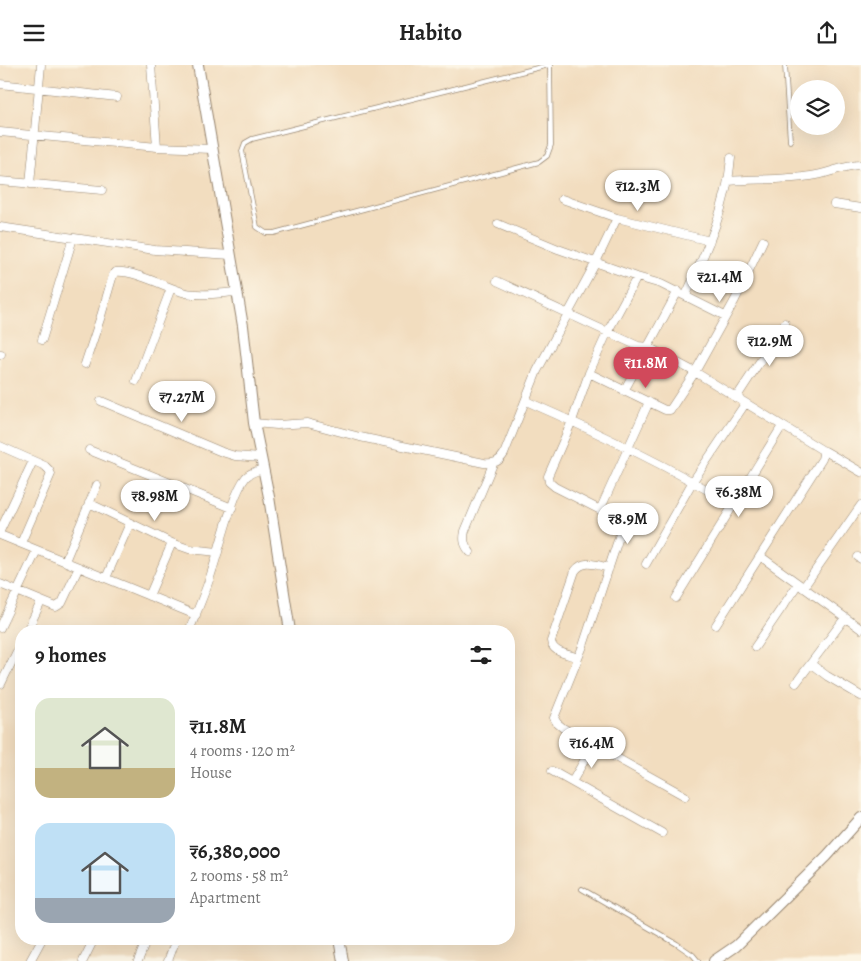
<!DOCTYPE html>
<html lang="en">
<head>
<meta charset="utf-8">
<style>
	body { margin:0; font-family:Alegreya,serif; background:#f6f6f6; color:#222; height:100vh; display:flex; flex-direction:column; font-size:19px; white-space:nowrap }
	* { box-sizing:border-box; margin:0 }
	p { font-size:16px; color:#767676 }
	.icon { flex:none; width:28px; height:28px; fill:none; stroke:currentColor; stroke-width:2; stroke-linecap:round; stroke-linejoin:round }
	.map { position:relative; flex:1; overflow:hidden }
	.drawer { position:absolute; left:15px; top:560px; width:500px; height:320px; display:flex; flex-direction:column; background:#fff; border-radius:20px; box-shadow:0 5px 20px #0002 }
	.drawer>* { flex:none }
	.tools { position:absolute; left:790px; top:15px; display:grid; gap:10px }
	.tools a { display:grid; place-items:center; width:55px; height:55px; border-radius:50%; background:#fff; box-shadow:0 5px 20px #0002; font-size:25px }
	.price { position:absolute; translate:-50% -42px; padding:0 11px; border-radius:18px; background:#fff; color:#222; font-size:16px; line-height:32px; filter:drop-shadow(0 1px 2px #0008) }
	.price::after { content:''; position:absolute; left:50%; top:30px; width:15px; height:11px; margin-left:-8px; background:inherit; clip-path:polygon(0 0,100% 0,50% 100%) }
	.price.active { background:#d1495b; color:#fff }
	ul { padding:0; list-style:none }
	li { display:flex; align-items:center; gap:15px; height:125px; padding:0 20px }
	li span { display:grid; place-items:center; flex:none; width:140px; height:100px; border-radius:15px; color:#555 }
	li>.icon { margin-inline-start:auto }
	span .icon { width:60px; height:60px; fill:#fffc; stroke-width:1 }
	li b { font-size:21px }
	h2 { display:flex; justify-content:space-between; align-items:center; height:60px; padding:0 20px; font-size:21px }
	header { display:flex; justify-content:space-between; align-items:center; height:65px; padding:0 20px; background:#fff; font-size:22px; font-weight:600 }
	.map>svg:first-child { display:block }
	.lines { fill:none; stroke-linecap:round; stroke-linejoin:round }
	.service-casing { stroke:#96846e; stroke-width:5.5 }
	.minor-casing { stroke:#96846e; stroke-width:9 }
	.tertiary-casing { stroke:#96846e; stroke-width:12 }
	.service { stroke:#fff; stroke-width:4 }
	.minor { stroke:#fff; stroke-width:8 }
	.tertiary { stroke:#fff; stroke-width:10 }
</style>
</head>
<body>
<header><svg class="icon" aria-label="menu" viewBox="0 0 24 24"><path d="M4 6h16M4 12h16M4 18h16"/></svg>Habito<svg class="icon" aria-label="share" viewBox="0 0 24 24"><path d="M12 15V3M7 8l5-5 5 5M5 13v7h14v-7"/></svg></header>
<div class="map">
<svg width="861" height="896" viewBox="0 0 861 896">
	<rect width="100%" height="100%" fill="#fcf5e5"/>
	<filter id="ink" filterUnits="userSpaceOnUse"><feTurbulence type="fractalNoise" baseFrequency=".02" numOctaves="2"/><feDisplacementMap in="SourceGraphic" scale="10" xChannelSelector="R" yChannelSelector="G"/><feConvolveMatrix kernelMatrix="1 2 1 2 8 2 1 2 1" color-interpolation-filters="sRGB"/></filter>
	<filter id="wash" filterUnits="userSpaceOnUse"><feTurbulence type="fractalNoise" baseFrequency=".0096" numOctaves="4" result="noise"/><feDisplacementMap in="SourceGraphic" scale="20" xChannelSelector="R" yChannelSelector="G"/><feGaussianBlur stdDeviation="1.12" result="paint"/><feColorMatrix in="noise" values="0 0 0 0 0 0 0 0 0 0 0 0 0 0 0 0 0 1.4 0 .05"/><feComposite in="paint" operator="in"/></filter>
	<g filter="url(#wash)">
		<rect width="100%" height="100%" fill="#f2ddbf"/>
	</g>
	<g filter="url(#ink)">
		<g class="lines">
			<defs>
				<path id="service" d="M549 0 252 74 245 78 242 86 257 162 266 168H274L539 97 547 91 551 80 550 0
					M785 0 790 76
					M582 824 677 879 693 890 698 896"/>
				<path id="minor" d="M151 0 157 82
					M0 19 117 32
					M0 67 157 82 212 84
					M0 116 102 125
					M729 116C756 114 784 115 811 111 828 109 844 100 861 100
					M30 119 41 0
					M562 134 617 153 710 176
					M834 139 861 143
					M498 159 558 184 637 212 661 219 725 251
					M0 162 155 185 231 190
					M637 212 608 266 589 308 572 356 548 411 549 417 555 422 618 454 622 458V463L583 581 554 653 557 658 563 663 685 731
					M497 216 638 281 648 282 695 307 822 385 823 389 822 394 716 560
					M686 230C706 186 727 142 731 93
					M42 275 73 173
					M0 289H1
					M85 299 101 251 113 210 116 207C134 205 167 223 186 228 202 231 221 228 237 227
					M589 308 665 345H670L695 307 735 235 763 176
					M136 316 171 223
					M624 326 678 226
					M736 333 785 258
					M101 336 222 387 235 391 261 393
					M526 336C597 367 667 400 733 440
					M254 358 277 360 307 358 360 372 484 398C494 399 499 397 504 389L537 306 596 197 617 153
					M0 381 45 401 49 405 51 409 21 478
					M89 385 232 443
					M825 386 861 407
					M89 438 172 478 189 484 218 487
					M600 445 649 337
					M0 466 33 396
					M0 470 196 550
					M470 487C464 480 463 475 465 466L493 399
					M760 491 861 564
					M858 492 861 494
					M65 496 97 420
					M646 499 693 416 745 339
					M106 513 130 458
					M0 519 56 542 62 538 79 502
					M803 523 861 440
					M149 531 172 478
					M676 533 782 361
					M0 563 37 485
					M27 566 41 537
					M189 566C197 546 206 526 212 506 220 483 232 429 246 412 251 407 257 406 263 404
					M755 582 798 519
					M578 593C569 589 552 588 551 576L575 506C584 494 596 500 609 503
					M811 599 827 611 861 631
					M796 618 845 553
					M1 619 21 578
					M552 706 662 768
					M572 717 593 680
					M30 896 42 874
					M83 896 94 874
					M138 896 147 874
					M168 896 176 874"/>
				<path id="tertiary" d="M198 0 243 261 254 358 269 432 290 566
					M339 874 343 896
					M714 896 736 881 827 791 861 753"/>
			</defs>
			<!-- service casing -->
			<use href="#service" class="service-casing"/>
			<!-- minor casing -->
			<use href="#minor" class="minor-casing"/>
			<!-- tertiary casing -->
			<use href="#tertiary" class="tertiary-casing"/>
			<!-- service -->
			<use href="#service" class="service"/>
			<!-- minor -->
			<use href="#minor" class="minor"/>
			<!-- tertiary -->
			<use href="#tertiary" class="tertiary"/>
		</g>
	</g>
</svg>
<div class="tools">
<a><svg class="icon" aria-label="layers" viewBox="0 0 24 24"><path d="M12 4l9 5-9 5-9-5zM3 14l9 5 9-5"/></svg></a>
</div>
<b class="price" style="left:638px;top:147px">₹12.3M</b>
<b class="price" style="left:720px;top:238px">₹21.4M</b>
<b class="price" style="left:770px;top:302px">₹12.9M</b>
<b class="price active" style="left:646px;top:324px">₹11.8M</b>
<b class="price" style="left:182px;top:358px">₹7.27M</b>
<b class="price" style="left:739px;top:453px">₹6.38M</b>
<b class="price" style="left:155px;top:457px">₹8.98M</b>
<b class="price" style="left:628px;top:480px">₹8.9M</b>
<b class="price" style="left:592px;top:704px">₹16.4M</b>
<section class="drawer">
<h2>9 homes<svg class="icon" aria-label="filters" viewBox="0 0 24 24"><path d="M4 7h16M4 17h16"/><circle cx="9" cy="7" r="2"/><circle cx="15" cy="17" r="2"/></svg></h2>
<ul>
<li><span style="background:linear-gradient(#dfe7d0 70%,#c2b280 0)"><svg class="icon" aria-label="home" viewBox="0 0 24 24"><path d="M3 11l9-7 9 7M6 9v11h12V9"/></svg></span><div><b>₹11.8M</b><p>4 rooms · 120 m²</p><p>House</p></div></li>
<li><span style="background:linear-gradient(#bfe0f5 75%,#9aa5b1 0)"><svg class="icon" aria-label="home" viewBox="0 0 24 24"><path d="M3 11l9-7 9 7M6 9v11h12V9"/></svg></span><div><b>₹6,380,000</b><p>2 rooms · 58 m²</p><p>Apartment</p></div></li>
</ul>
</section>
</div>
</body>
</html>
